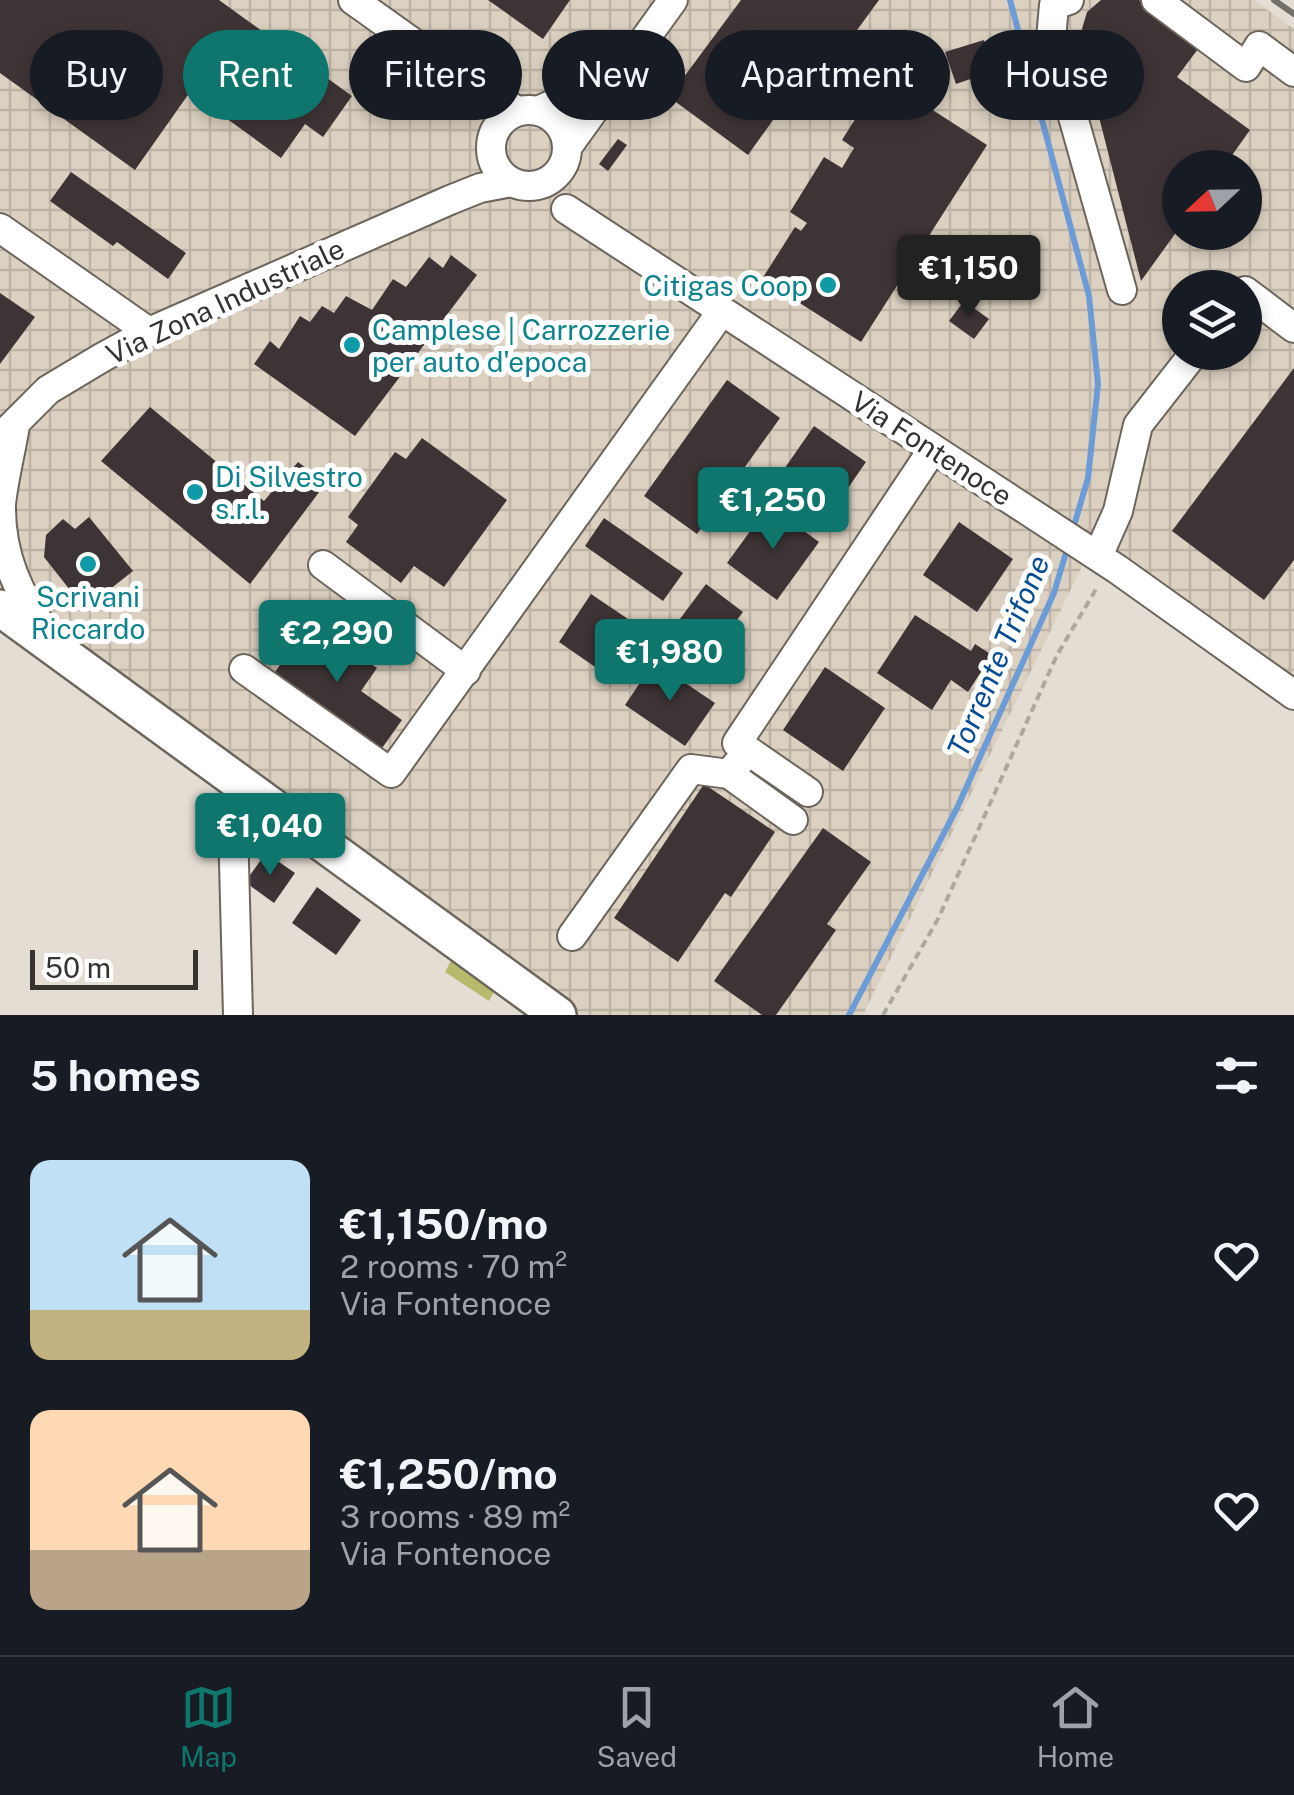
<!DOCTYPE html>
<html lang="en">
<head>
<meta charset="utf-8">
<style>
	body { margin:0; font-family:"Public Sans",sans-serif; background:#242831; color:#f1f3f6; height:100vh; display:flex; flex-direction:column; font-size:38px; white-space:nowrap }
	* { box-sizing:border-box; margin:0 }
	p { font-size:32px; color:#9ea1a6 }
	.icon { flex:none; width:55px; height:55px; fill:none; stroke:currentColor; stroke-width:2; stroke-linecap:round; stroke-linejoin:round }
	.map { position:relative; height:1015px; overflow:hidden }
	.details { display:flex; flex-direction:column; background:#171b24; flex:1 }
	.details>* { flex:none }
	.guide { position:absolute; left:30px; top:30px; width:1235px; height:90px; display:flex; gap:20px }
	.needle { width:65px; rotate:248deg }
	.buttons { position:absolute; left:1162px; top:150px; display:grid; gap:20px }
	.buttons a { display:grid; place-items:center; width:100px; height:100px; border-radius:50%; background:#171b24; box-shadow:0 5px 15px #0003; font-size:50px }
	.scale { position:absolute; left:30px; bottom:25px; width:168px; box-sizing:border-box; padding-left:10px; border:5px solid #35332f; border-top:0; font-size:28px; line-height:35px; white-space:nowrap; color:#35332f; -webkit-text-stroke:8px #fff; paint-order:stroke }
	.price { position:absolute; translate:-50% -85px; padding:0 22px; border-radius:10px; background:#0f766e; color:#fff; font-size:32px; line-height:65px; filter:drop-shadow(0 2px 5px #0008) }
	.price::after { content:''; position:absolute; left:50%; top:60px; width:30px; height:22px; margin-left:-15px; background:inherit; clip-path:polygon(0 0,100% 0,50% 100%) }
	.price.selected { background:#222; color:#fff }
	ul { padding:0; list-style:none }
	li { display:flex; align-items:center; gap:30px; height:250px; padding:0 30px }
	li span { display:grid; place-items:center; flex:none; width:280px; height:200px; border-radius:20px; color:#555 }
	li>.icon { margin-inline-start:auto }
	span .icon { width:120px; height:120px; fill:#fffc; stroke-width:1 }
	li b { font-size:42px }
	h2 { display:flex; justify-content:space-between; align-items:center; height:120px; padding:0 30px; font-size:42px }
	.tag { padding:0 35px; border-radius:45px; background:#171b24; box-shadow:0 5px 15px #0003; font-size:35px; line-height:90px }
	.tag.selected { background:#0f766e; color:#fff }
	.tab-bar { display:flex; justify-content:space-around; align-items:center; height:140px; border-top:2px solid #363941; background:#171b24; font-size:28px; color:#9ea1a6 }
	.tab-bar a { display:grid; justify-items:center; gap:5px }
	.tab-bar .selected { color:#0f766e }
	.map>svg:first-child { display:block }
	.industrial { fill:url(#industrial-grid); fill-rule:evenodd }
	.grass { fill:#b7ba6d }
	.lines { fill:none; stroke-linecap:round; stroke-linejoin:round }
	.stream { stroke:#6c9cd8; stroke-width:6 }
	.building { fill:#3e3436 }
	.minor-casing { stroke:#6b655c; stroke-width:32 }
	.major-casing { stroke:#6b655c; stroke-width:40 }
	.path { stroke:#aca79f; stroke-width:4; stroke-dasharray:8 5; stroke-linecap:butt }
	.minor { stroke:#fff; stroke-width:28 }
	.major { stroke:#fff; stroke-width:35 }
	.rail { stroke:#726e68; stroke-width:6 }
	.culture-dot { fill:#0f9aa8; stroke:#fff; stroke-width:4 }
	.labels { text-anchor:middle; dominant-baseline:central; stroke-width:10; stroke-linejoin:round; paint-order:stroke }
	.culture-label { font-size:28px; fill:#0d838f; stroke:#fff; text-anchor:start }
	.street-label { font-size:28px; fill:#35332f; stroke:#fff }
	.water-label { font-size:30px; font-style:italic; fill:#074d94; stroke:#fff }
</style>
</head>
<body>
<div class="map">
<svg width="1294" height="1015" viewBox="0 0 1294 1015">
	<defs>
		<pattern id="industrial-grid" width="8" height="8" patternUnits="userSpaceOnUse" patternTransform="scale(2.5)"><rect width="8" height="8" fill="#dcd1c1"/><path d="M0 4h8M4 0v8" fill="none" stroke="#bdb4a6"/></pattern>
	</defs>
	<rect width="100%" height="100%" fill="#e4ddd3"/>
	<!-- industrial -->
	<path class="industrial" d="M0 0H1254L1294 29V687L1092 546 863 1015H577L0 594ZM1180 168H1245V232H1180ZM1180 288H1245V352H1180Z"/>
	<!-- grass -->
	<path class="grass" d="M454 955 497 986 489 1001 445 972Z"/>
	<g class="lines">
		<!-- stream -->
		<path class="stream" d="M1010 0 1089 296 1098 384 1088 478 1073 529
			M849 1015 957 808 1054 593 1068 546"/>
	</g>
	<!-- building -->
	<path class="building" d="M0 0H219L352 96 323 137 305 124 281 158 190 92 135 170 0 73Z
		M488 0H570L543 39Z
		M741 0H879L798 111 759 85 746 102 773 120 748 155 669 97Z
		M1101 0H1139L1201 45 1177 77 1250 130 1223 168H1180V227L1141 281 1079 39 1087 12Z
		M984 40 994 71 956 84 945 52Z
		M897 87 987 145 861 342 762 279 795 227 801 231 807 223 790 212 824 157 842 168 854 148 842 140 874 89 890 99Z
		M618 139 627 145 608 171 599 164Z
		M71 172 186 253 168 279 117 242 113 246 50 201Z
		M451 255 477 275 355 436 254 364 270 341 279 349 300 316 310 322 322 306 334 313 346 296 372 310 393 279 406 287 429 257 443 268Z
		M0 293 35 317 0 364Z
		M964 301 989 319 974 339 949 321Z
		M1294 368V560L1264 600 1172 531Z
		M727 380 780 418 697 534 644 496Z
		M150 407 264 501 298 462 326 483 250 584 101 461Z
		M814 426 866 462 832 511 780 475Z
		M422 438 507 500 444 587 414 566 401 583 346 542 358 525 348 517 395 452 406 459Z
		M769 505 819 542 777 600 727 563Z
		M89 517 133 571 85 609 44 557 46 535 63 519 75 529Z
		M604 518 683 573 663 601 585 546Z
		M959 522 1013 559 977 612 923 575Z
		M706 584 743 612 727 633 737 641 712 674 665 639Z
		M591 594 631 621 598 669 559 642Z
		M915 615 971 651 975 644 992 655 968 692 951 680 932 710 877 673Z
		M310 622 377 668 361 691 402 720 380 751 273 675Z
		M654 662 715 703 685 746 625 705Z
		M825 667 885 708 843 771 783 730Z
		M704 784 775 832 731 897 725 893 678 962 614 918Z
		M823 828 871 862 827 924 836 930 776 1015H762L714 981Z
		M266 853 295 873 274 903 245 882Z
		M317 887 361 920 336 955 292 923Z"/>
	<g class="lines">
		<defs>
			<path id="minor" d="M353 0 475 87 518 111
				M1069 0 1054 5 1051 39 1122 290
				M1156 0 1246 67 1259 46 1294 72
				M491 148a38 38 0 1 1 76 0a38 38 0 1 1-76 0Z
				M540 110 612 77
				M568 146 673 0
				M566 209 1117 569 1294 695
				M0 228 149 332
				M1245 291 1294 328
				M15 425C11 451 4 477 1 504 0 555 19 596 48 635
				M0 438 48 390 103 357 149 332 450 200 480 188 512 182
				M1098 556 1118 511 1138 425 1195 352
				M323 565 466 671
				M244 669 391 773 722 311
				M729 774 793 820
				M808 792 737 743 933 449
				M572 936 691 769 729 774 748 751
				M238 1015 233 825 253 792"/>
			<path id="major" d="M0 608 558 1015"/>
		</defs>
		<!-- minor casing -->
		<use href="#minor" class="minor-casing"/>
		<!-- major casing -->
		<use href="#major" class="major-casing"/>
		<!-- path -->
		<path class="path" d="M883 1015 938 919 1057 655 1098 586"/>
		<!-- minor -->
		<use href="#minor" class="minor"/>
		<!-- major -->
		<use href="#major" class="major"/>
		<!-- rail -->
		<path class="rail" d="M1274 0 1294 14"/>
	</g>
	<!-- markers -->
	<g class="culture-dot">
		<circle cx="828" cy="285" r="10"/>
		<circle cx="352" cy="345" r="10"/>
		<circle cx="195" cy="492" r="10"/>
		<circle cx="88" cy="564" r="10"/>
	</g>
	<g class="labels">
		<!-- culture labels -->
		<g class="culture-label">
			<text x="808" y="285" text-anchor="end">Citigas Coop</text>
			<text x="372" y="329">Camplese | Carrozzerie<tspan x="372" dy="32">per auto d'epoca</tspan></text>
			<text x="215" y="476">Di Silvestro<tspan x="215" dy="32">s.r.l.</tspan></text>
			<text x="88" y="596" text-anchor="middle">Scrivani<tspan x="88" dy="32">Riccardo</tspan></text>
		</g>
		<!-- street labels -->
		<g class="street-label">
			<text transform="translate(225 301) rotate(-25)">Via Zona Industriale</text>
			<text transform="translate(932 448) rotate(33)">Via Fontenoce</text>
		</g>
		<!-- water labels -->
		<g class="water-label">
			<text transform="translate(998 656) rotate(-67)">Torrente Trifone</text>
		</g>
	</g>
</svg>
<div class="buttons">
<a><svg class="needle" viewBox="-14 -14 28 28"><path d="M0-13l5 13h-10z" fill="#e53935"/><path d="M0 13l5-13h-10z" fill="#9ea1a6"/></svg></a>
<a><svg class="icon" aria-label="layers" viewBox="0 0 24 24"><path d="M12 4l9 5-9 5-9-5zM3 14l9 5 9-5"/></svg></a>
</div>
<div class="scale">50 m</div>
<b class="price selected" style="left:969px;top:320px">€1,150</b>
<b class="price" style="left:773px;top:552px">€1,250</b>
<b class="price" style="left:337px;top:685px">€2,290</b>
<b class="price" style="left:670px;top:704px">€1,980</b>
<b class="price" style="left:270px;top:878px">€1,040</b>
<div class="guide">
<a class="tag">Buy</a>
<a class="tag selected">Rent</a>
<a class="tag">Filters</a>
<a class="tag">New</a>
<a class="tag">Apartment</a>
<a class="tag">House</a>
</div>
</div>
<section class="details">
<h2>5 homes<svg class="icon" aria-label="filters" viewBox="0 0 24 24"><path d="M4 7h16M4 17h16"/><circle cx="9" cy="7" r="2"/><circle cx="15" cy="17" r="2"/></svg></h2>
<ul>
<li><span style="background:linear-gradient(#bfe0f5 75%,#c2b280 0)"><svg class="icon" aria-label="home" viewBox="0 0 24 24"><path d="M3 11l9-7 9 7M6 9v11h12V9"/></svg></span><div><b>€1,150/mo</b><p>2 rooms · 70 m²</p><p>Via Fontenoce</p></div><svg class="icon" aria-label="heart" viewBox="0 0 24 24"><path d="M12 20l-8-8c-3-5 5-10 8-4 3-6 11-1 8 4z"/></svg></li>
<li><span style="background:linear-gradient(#ffd9b3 70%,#b9a48a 0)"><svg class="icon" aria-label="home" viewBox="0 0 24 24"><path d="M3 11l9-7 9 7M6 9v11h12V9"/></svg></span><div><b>€1,250/mo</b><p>3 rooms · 89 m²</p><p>Via Fontenoce</p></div><svg class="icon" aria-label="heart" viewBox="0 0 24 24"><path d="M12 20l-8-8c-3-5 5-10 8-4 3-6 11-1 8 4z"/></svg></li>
</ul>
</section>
<nav class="tab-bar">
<a class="selected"><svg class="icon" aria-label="map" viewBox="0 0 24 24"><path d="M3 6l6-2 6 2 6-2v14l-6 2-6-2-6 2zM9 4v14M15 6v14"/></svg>Map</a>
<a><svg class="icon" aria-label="saved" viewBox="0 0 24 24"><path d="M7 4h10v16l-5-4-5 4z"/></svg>Saved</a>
<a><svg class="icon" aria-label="home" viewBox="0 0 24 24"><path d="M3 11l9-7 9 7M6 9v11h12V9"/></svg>Home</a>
</nav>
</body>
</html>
